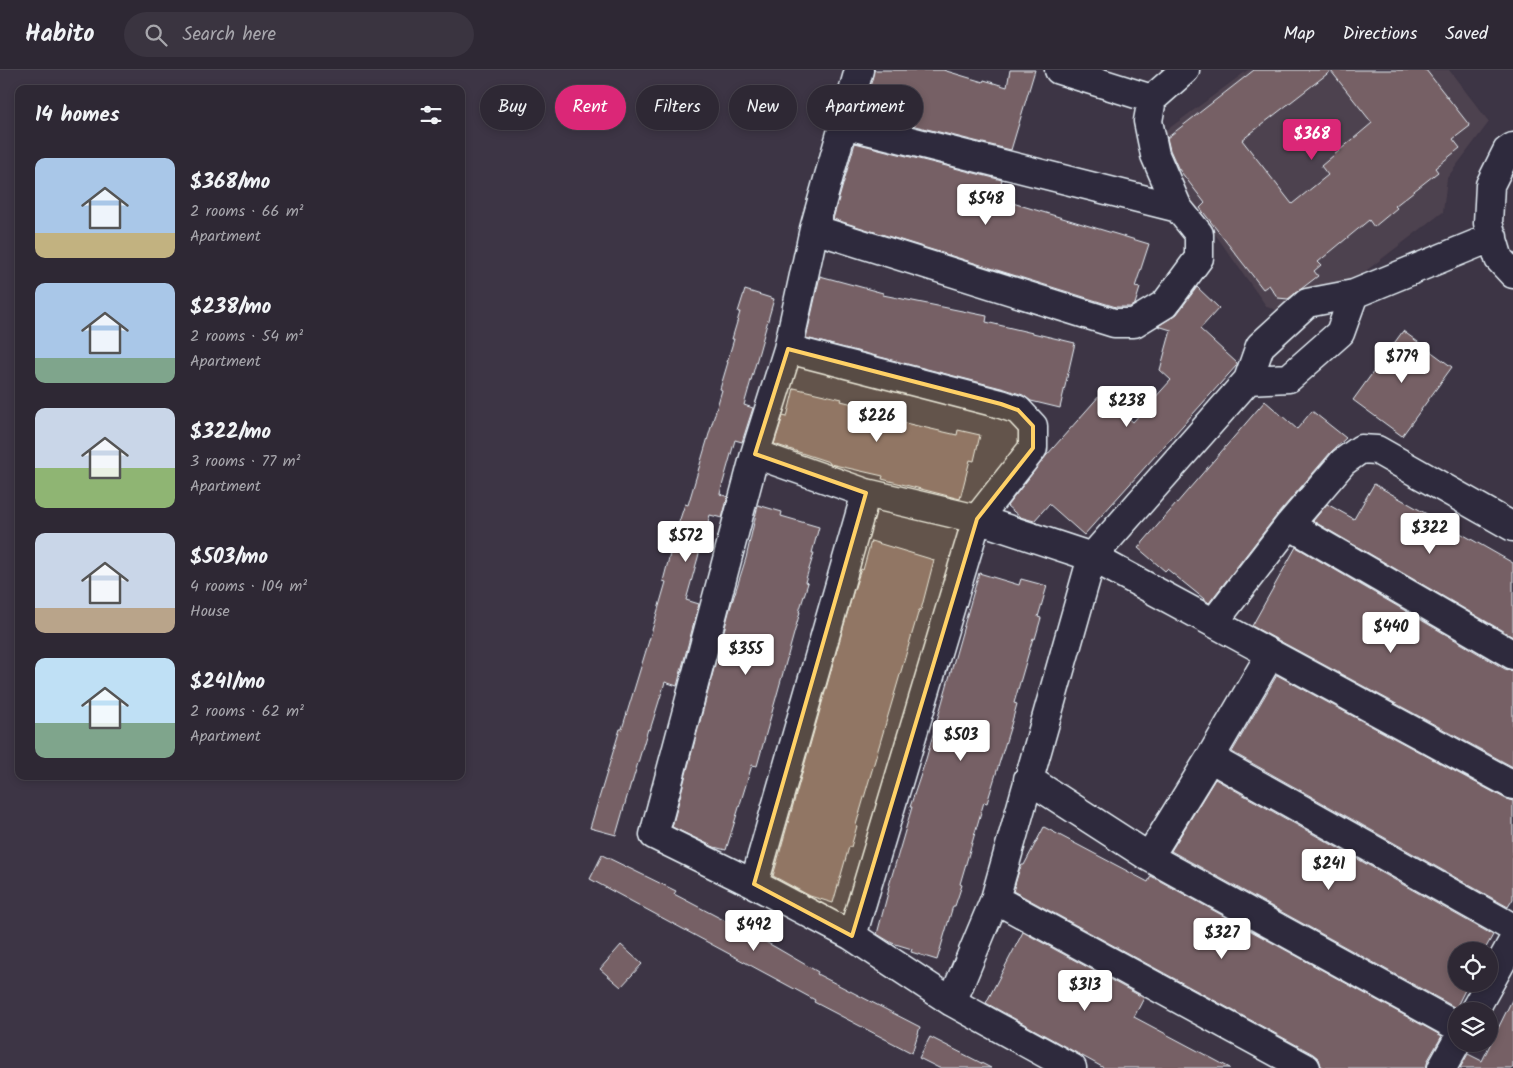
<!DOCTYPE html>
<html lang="en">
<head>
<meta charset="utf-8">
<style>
	body { margin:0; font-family:Kalam,sans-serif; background:#3a3440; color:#f1f3f6; height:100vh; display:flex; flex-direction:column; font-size:19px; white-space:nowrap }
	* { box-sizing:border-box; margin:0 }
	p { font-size:16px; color:#a7a6ac }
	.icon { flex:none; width:28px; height:28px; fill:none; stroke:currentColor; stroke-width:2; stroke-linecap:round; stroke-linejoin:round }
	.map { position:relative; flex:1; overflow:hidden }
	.sheet { position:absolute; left:15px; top:15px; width:450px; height:695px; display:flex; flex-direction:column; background:#2e2834; border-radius:10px; box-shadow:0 2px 8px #0003,0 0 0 1px #49444f }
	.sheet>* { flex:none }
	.hud { position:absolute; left:480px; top:15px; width:475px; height:45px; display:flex; gap:10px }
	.tools { position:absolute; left:1448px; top:872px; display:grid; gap:10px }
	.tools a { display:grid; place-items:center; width:50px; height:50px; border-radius:50%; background:#2e2834; box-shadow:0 2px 8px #0003,0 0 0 1px #49444f; font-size:25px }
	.price { position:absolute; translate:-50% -42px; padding:0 11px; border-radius:5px; background:#fff; color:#222; font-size:16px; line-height:32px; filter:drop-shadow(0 1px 2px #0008) }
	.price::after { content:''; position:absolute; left:50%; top:30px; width:15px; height:11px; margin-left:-8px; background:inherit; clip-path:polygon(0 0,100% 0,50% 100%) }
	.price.current { background:#db2777; color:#fff }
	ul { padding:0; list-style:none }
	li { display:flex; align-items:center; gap:15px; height:125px; padding:0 20px }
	li span { display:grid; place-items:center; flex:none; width:140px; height:100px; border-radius:10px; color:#555 }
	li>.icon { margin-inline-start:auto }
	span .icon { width:60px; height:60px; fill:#fffc; stroke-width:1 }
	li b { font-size:21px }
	h2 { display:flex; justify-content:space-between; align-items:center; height:60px; padding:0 20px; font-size:21px }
	.chip { padding:0 18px; border-radius:22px; background:#2e2834; box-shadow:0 2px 8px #0003,0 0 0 1px #49444f; font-size:18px; line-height:45px }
	.chip.current { background:#db2777; color:#fff }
	header { display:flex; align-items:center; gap:30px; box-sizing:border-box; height:70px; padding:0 25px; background:#2e2834; border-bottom:1px solid #49444f }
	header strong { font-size:24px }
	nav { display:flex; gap:28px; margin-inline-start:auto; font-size:18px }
	.search { width:350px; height:45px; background:#3a3440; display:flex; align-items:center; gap:12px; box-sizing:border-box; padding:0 18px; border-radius:28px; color:#a7a6ac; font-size:19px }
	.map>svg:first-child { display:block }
	.built { fill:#4e424f }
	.building { fill:#766065; stroke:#e8f1f8; fill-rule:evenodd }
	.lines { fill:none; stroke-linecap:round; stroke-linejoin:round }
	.minor-casing { stroke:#e8f1f8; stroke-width:31 }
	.minor { stroke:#2f2a3d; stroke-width:28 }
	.marked { fill:#ffd166; fill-opacity:0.2; stroke:#ffd166; stroke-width:4; stroke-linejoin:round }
</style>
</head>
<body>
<header>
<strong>Habito</strong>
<div class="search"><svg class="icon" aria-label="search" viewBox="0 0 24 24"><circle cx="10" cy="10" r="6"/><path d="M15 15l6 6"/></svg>Search here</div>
<nav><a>Map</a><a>Directions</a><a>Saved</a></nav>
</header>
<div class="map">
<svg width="1513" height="998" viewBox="0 0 1513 998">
	<rect width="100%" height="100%" fill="#3d3545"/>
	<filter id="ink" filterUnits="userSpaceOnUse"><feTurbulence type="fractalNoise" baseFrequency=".02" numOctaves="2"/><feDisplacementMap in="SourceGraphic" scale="10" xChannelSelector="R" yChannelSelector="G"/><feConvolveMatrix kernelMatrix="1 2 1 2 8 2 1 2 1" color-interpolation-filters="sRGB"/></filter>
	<g filter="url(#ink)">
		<!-- built -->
		<path class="built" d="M1248 0H1449L1489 52 1447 108 1443 142 1350 213 1280 241 1267 237 1158 84 1156 68Z"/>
		<!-- building -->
		<path class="building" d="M874 0H943L983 12 984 10 1007 17 1010 0H1035L1011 80 863 43Z
			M1254 0H1426L1470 56 1453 69 1460 78 1435 98 1438 102 1395 136 1397 138 1374 157 1369 150 1318 192 1321 195 1314 201 1318 206 1288 229 1278 228 1269 215 1263 219 1200 138 1205 133 1178 98 1170 80 1167 68ZM1331 1 1372 53 1321 96 1328 105 1292 134 1242 70Z
			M855 73 1002 110 996 128 1149 174 1135 217 1140 218 1135 234 1130 237H1116L833 149Z
			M820 206 883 223V225L987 246 986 252 1075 273 1060 338 1031 331 1023 325 1005 319 806 268Z
			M1197 217 1219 238 1200 259 1237 293V295L1084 465 1049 434 1034 451 1020 447 1007 436 1046 386 1101 324 1133 352 1171 310 1160 300 1171 260 1158 256 1177 244Z
			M745 220 774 229 744 335 753 338 742 372 735 370 722 416 720 424 728 427 722 448 710 445 695 498 686 530 699 534 677 616 665 612 650 660 648 659 632 713H631L616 765 590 758 620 659H622L648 574 666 512 663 511 676 461 685 434 688 435 722 320 720 319 728 292H727L734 269H732L740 242H738Z
			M1403 261 1452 297 1402 366 1353 330Z
			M794 318 842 329 841 331 894 344 892 350 957 365 958 360 980 365 974 391 970 390 960 429 882 409 883 406 830 394 829 392 774 374 783 346 787 347Z
			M1265 331 1297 359 1312 341 1346 368 1331 382 1277 445 1209 533 1167 499 1165 501 1138 478Z
			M1374 414 1513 493V567L1313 451 1327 434 1354 449Z
			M758 435 782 442 781 446 819 457 812 483H814L805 512 808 513 799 542H800L757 696 752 695 726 780 714 777 672 757 729 542 746 488Z
			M871 471 934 490 921 540H919L856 755 857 756 851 777H849L833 833 810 826 773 806 853 523 861 499 863 500Z
			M1296 477 1505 599 1513 601V697L1252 556Z
			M979 503 1019 515 1021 509 1047 516 1038 547 1041 548 1035 569 1033 568 1014 633 1017 634 1011 655 987 733 984 732 960 814 962 815 955 836H953L937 890 911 882 912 879 892 873 877 864 889 819H888L912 737H910L926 689Z
			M1277 605 1506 729 1513 731V829L1508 837 1232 682Z
			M1215 709 1493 865 1484 881H1456V914H1468L1456 938 1171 781Z
			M1044 757 1148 812 1151 806 1442 966 1428 990 1426 998H1325L1321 996 1319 989 1313 984 1013 821 1019 801 1022 795H1024Z
			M602 785 676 821 674 824 775 877 818 902 817 904 920 957 912 983 814 932 815 930 590 809Z
			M1023 862 1144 928 1134 947 1230 998H1104L986 933Z
			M621 875 642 894 621 917 600 899Z
			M1513 928V998H1460L1468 984 1482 991Z
			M930 967 991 998H939L919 988Z"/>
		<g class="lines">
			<defs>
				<path id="minor" d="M859 0 814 159 788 279 755 384 654 765 754 814 852 866 952 932 1072 998
					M1059 0 1152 29
					M843 54 1178 138
					M1513 77 1507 81 1490 115 1488 153 1499 189 1513 204
					M814 159 1114 253H1134L1165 234 1199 188V164L1178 138 1155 85 1148 51 1152 29 1185 0
					M788 279 1001 334 1018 340 1033 356V378L977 449 852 866
					M1248 310 1289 308 1340 263 1354 224 1493 167
					M755 384 866 423 977 449 1092 487 1513 715
					M1289 455 1513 585
					M1214 552 1289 455 1343 392 1361 379 1377 380 1513 457
					M1210 688 1513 858
					M1028 709 1149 787 1456 956
					M1149 787 1210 688 1270 585
					M754 814 866 423
					M995 829 1306 998
					M952 932 995 829 1092 487 1248 310 1260 276 1307 233 1354 224
					M1474 941 1513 871
					M1442 998 1456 973"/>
			</defs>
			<!-- minor casing -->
			<use href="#minor" class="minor-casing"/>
			<!-- minor -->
			<use href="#minor" class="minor"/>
		</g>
	</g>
	<!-- marked area -->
	<path class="marked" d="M788 279 1001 334 1018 340 1033 356V378L977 449 852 866 754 814 866 423 755 384Z"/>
</svg>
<div class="tools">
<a><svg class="icon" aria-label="locate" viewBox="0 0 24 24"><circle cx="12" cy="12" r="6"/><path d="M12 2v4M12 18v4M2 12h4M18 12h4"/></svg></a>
<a><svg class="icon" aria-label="layers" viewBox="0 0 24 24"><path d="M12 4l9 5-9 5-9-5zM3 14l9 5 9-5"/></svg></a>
</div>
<b class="price current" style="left:1312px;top:91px">$368</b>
<b class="price" style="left:986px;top:156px">$548</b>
<b class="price" style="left:1402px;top:314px">$779</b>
<b class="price" style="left:1127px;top:358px">$238</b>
<b class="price" style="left:877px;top:373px">$226</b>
<b class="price" style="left:1430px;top:485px">$322</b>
<b class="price" style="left:686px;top:493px">$572</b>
<b class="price" style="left:1391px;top:584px">$440</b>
<b class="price" style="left:746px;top:606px">$355</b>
<b class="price" style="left:961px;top:692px">$503</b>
<b class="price" style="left:1329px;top:821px">$241</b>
<b class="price" style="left:754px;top:882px">$492</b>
<b class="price" style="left:1222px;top:890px">$327</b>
<b class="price" style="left:1085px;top:942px">$313</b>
<div class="hud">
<a class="chip">Buy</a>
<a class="chip current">Rent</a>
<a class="chip">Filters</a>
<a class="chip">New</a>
<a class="chip">Apartment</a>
</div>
<section class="sheet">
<h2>14 homes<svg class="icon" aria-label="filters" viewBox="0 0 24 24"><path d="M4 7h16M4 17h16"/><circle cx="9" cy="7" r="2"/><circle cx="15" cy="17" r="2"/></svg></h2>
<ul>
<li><span style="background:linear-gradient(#a9c7e8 75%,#c2b280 0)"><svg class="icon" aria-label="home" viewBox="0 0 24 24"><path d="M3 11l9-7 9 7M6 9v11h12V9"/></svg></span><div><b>$368/mo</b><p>2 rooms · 66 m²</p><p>Apartment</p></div></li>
<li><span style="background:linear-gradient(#a9c7e8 75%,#7fa58c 0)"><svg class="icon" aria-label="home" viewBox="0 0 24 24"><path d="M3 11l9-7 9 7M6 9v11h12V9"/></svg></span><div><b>$238/mo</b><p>2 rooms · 54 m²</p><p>Apartment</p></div></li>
<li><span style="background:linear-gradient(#c9d6e8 60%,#8fb573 0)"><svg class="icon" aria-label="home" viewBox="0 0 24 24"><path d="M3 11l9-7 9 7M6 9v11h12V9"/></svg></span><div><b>$322/mo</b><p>3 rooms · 77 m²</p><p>Apartment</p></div></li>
<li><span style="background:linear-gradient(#c9d6e8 75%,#b9a48a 0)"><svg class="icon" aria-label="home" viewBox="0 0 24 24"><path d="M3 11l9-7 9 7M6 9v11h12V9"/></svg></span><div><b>$503/mo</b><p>4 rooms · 104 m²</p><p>House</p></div></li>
<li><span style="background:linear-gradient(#bfe0f5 65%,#7fa58c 0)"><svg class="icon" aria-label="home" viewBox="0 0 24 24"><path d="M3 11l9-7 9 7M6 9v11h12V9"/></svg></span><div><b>$241/mo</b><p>2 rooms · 62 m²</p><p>Apartment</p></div></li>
</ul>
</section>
</div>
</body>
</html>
